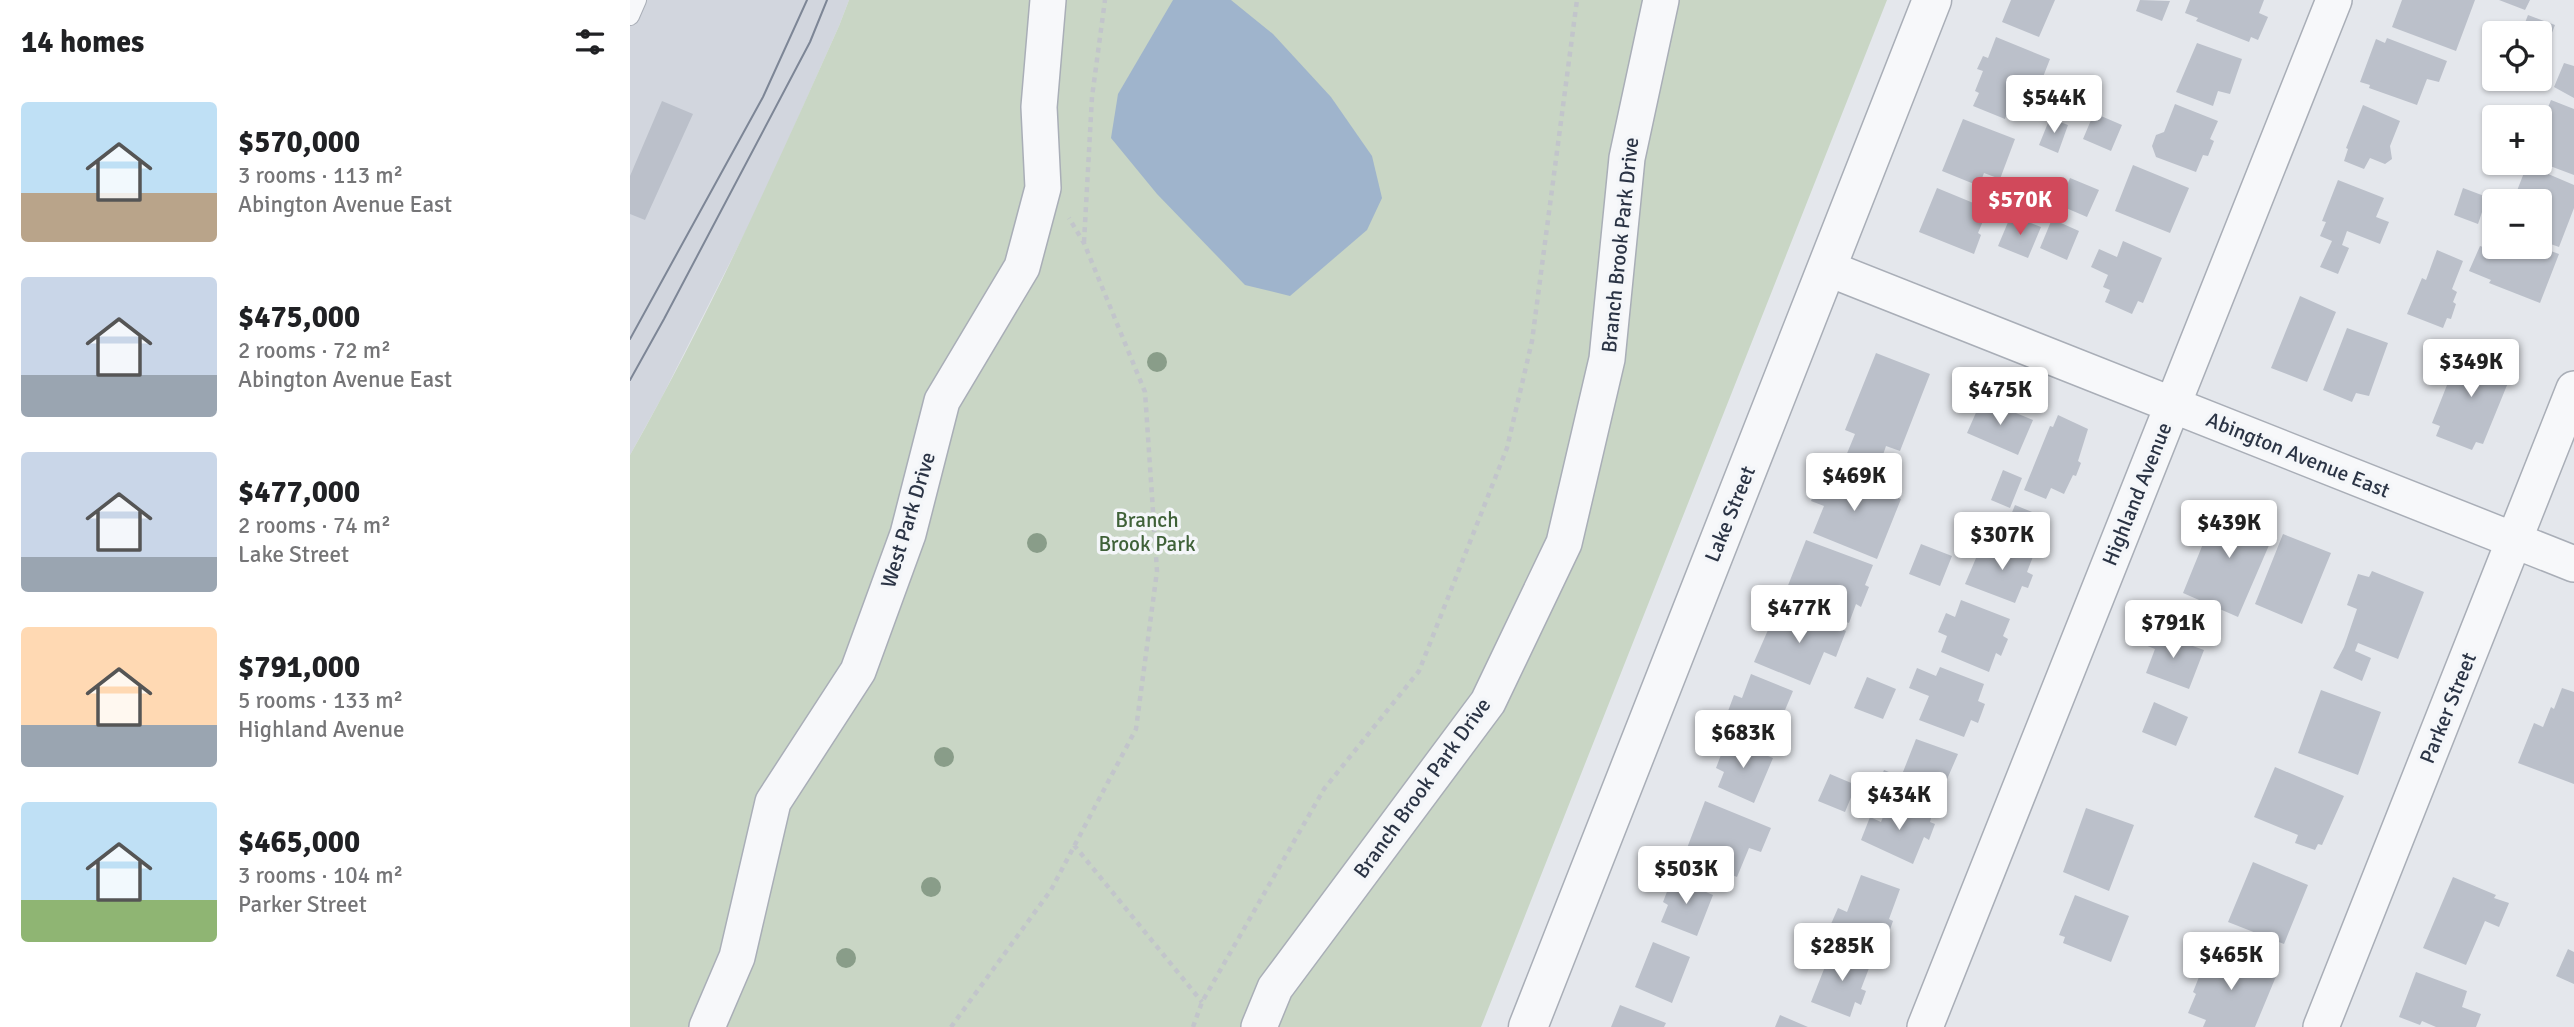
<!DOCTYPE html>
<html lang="en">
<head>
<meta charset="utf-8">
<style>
	body { margin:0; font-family:Signika,sans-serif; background:#f2f2f2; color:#202124; height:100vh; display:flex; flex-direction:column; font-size:26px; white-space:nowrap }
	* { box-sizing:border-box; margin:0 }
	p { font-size:23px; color:#757577 }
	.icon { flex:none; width:38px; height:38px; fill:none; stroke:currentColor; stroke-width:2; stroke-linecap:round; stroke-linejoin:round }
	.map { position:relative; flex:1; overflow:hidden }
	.sheet { display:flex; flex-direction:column; background:#fff; width:630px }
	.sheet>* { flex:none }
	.tools { position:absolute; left:1852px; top:21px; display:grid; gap:14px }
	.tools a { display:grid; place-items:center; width:70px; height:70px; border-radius:7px; background:#fff; box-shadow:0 2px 5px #0004; font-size:35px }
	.price { position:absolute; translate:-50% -60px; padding:0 16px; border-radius:7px; background:#fff; color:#222; font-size:23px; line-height:46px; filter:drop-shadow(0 2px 4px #0008) }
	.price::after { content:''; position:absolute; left:50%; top:42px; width:21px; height:16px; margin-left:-10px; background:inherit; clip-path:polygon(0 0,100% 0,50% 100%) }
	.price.on { background:#d1495b; color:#fff }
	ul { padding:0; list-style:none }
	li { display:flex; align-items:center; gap:21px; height:175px; padding:0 21px }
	li span { display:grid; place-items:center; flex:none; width:196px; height:140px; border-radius:7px; color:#555 }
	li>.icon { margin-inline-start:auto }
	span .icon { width:84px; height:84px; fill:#fffc; stroke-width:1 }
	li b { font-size:30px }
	h2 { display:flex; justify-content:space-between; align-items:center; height:84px; padding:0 21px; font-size:30px }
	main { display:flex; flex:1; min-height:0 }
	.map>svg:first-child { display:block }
	.built { fill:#d2d6de }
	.green { fill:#c9d6c5 }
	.water { fill:#9fb4cc }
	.building { fill:#bbc0ca }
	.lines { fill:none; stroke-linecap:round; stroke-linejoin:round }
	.service-casing { stroke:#a9aeb7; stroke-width:20 }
	.minor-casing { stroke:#a9aeb7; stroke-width:38 }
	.tertiary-casing { stroke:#a9aeb7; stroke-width:41 }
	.path { stroke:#c2c5cb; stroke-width:4.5; stroke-dasharray:5 5; stroke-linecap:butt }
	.service { stroke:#f7f8fa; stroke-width:18 }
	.minor { stroke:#f7f8fa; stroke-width:35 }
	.tertiary { stroke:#f7f8fa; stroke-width:38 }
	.tram { stroke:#7d8696; stroke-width:2 }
	.tree { fill:#899d89 }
	.labels { text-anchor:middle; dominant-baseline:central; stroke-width:7; stroke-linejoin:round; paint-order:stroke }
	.street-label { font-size:21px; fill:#2b3445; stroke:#f4f6f9 }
	.park-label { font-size:21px; fill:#3f6138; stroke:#f4f6f9 }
</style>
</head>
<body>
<main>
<section class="sheet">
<h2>14 homes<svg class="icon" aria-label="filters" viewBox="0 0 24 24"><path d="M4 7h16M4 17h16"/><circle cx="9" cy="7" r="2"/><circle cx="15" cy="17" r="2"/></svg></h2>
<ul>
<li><span style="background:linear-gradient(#bfe0f5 65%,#b9a48a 0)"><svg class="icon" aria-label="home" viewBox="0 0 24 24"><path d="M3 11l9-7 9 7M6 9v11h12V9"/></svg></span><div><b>$570,000</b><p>3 rooms · 113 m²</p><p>Abington Avenue East</p></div></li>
<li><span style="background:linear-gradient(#c9d6e8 70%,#9aa5b1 0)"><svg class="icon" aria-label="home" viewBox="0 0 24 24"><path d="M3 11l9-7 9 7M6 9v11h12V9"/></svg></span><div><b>$475,000</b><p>2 rooms · 72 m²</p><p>Abington Avenue East</p></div></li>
<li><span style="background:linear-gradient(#c9d6e8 75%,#9aa5b1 0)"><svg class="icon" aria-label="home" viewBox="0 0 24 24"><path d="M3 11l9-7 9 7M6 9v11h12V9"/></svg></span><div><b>$477,000</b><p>2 rooms · 74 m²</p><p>Lake Street</p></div></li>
<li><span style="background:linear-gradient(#ffd9b3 70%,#9aa5b1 0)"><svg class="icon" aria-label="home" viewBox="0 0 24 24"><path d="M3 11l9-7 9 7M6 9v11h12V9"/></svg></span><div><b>$791,000</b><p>5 rooms · 133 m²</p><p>Highland Avenue</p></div></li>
<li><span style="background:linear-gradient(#bfe0f5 70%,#8fb573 0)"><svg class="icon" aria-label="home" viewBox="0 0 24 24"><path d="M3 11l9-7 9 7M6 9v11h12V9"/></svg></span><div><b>$465,000</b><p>3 rooms · 104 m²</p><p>Parker Street</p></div></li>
</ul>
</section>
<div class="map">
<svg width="1944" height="1027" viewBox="0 0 1944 1027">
	<rect width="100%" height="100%" fill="#e4e7ec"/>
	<!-- built -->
	<path class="built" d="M0 0H219L209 26 130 203 32 397 0 455Z"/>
	<!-- green -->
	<path class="green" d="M219 0H1257L851 1027H0V455C79 316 144 171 209 26Z"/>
	<!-- water -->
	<path class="water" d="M543 0H601L643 34 701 97 742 156 752 198 737 230 660 296 615 285 527 194 481 138 488 94Z"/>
	<!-- building -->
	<path class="building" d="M1381 0H1425L1409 37 1372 22Z
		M1510 0 1540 1 1532 21 1506 11Z
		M1560 0H1634L1629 13 1638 17 1628 40 1621 37 1619 42 1566 21 1568 18 1555 13Z
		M1772 0H1845L1826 51 1762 27Z
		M1869 0H1900L1895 10Z
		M1898 15 1925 25 1911 61 1909 60V33H1891Z
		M1366 37 1420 59 1413 77 1416 78 1413 87 1409 86 1400 109 1381 102 1375 119 1343 106 1349 93 1345 91 1353 71 1347 69 1353 56 1358 58Z
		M1757 38 1817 61 1809 82 1797 79 1787 105 1739 88 1740 85 1730 82 1746 39 1755 43Z
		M1567 43 1612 59 1600 94 1588 91 1583 106 1546 92Z
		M1934 63 1944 66V98L1924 87Z
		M1921 100 1944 109V175L1909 162V130Z
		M32 101 63 114 15 220 0 214V176Z
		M1545 104 1588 121 1580 139 1584 141 1578 156 1573 155 1566 172 1526 157 1522 146 1526 135 1534 132Z
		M1733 105 1770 121 1760 146 1762 159 1755 164 1740 158 1734 169 1714 161 1718 149 1716 148Z
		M1464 113 1492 125 1481 151 1453 139Z
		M1420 118 1438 125 1428 153 1409 145Z
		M1333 119 1385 139 1370 179 1354 173 1349 186 1312 171Z
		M1503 165 1559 188 1540 233 1485 211Z
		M1897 165 1944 185V208L1929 247 1909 240V201H1883Z
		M1440 178 1469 190 1457 217 1429 205Z
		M1708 180 1754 198 1746 217 1759 222 1750 244 1717 231 1712 245 1719 248 1708 274 1690 267 1702 241 1690 236 1696 222 1692 221Z
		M1307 188 1358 209 1348 233 1351 235 1344 254 1289 232Z
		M1833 188 1857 197 1848 224 1824 215Z
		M1381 215 1411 227 1398 258 1368 246Z
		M1422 219 1449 231 1437 260 1410 248Z
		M1493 241 1532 258 1513 303 1508 301 1502 314 1475 302 1480 290 1473 287 1478 275 1461 267 1469 249 1487 257Z
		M1850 246 1871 253 1873 247H1910L1929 254 1910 303 1859 283 1861 280 1839 271Z
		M1807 250 1833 261 1822 289 1827 292 1823 302 1826 304 1821 319 1817 318 1813 328 1777 314 1792 278 1796 280Z
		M1670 296 1706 312 1677 382 1641 368Z
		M1717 328 1758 343 1739 396 1726 393 1722 402 1693 390Z
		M1832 347 1884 368 1853 444 1846 442 1842 450 1806 436 1810 426 1802 423Z
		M1246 353 1300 374 1270 451 1256 446 1244 481 1211 468 1225 434 1215 430Z
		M1352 399 1403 420 1388 455 1337 433Z
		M1428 415 1458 429 1448 461 1451 463 1446 476 1443 475 1434 494 1421 488 1416 499 1394 490 1420 426 1423 427Z
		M1195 468 1271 499 1247 559 1183 533 1194 506 1181 501Z
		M1373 470 1392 478 1380 508 1361 500Z
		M1584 503 1646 529 1608 617 1553 593 1577 534 1572 532Z
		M1385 505 1414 517 1404 543 1374 532Z
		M1653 534 1701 553 1672 624 1625 604Z
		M1176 540 1243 565 1235 585 1239 587 1231 607 1226 604 1219 623 1153 598Z
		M1368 540 1404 554 1397 572 1403 575 1398 588 1392 586 1385 603 1335 584 1349 551 1361 556Z
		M1291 544 1322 556 1310 586 1279 574Z
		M1742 571 1794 592 1768 659 1728 643 1725 651 1741 658 1732 681 1703 668 1714 647 1727 609 1717 605 1728 574 1739 577Z
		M1331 600 1380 619 1373 636 1378 639 1371 656 1366 653 1359 672 1311 652 1317 636 1308 632 1316 613 1325 617Z
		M1157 606 1216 631 1206 657 1194 652 1180 685 1124 662 1138 630 1141 631 1144 623 1149 625Z
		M1521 631 1574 650 1559 689 1516 673 1525 649 1515 645Z
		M1310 667 1354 684 1348 701 1355 704 1348 723 1341 720 1334 737 1289 720 1299 696 1279 688 1287 668 1306 676Z
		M1121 674 1163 691 1142 741 1094 722 1104 695 1112 698Z
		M1237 677 1266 689 1253 719 1224 708Z
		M1932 688 1944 692V784L1888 763 1904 723 1913 727 1921 707 1924 709Z
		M1691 690 1751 712 1728 775 1668 753Z
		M1524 702 1558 717 1546 746 1512 732Z
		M1097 739 1143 758 1124 803 1088 787 1094 772 1086 768Z
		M1286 739 1328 754 1305 807 1248 785 1254 770 1271 777Z
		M1645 767 1714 796 1692 845 1688 844 1685 850 1665 843 1668 835 1624 817Z
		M1200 774 1226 785 1215 812 1188 801Z
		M1260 800 1301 818 1300 822 1305 824 1299 840 1294 837 1283 864 1231 840 1240 817 1251 822Z
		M1075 801 1141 828 1131 852 1119 848 1107 877 1054 856Z
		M1456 808 1504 825 1479 891 1433 872Z
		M1623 862 1678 885 1654 944 1598 922Z
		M1231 875 1270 889 1259 919 1263 921 1255 944 1201 924 1208 908 1217 912Z
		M1043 876 1077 889 1076 892 1083 895 1067 936 1031 922 1038 905 1033 902Z
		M1823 877 1866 895 1864 898 1879 903 1869 927 1855 921 1836 965 1793 948Z
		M1445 895 1499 916 1481 962 1433 943 1435 937 1429 935Z
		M1023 942 1060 957 1042 1003 1005 987Z
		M1581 947 1647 974 1625 1027H1573L1576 1020 1558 1013 1566 994 1563 992Z
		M1202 949 1241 963 1231 989 1236 991 1231 1005 1225 1002 1220 1017 1181 1002Z
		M1938 949 1944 952V984L1926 976Z
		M1786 972 1837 991 1832 1007 1851 1014 1846 1027H1806L1792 1021 1790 1025 1769 1017Z
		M990 1005 1036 1023 1034 1027H981Z
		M1150 1015 1178 1027H1145Z"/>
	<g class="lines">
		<defs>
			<path id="service" d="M0 16 7 0"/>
			<path id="minor" d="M1197 268 1944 564
				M77 1027 107 957 143 802 228 671 278 534 312 401 392 267 413 188 409 107 418 0
				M629 1027 645 988 858 702 934 543 977 359 997 158 1031 0
				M1295 1027 1704 0
				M1691 1027 1944 389"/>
			<path id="tertiary" d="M898 1027 1302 0"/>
		</defs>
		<!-- service casing -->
		<use href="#service" class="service-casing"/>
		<!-- minor casing -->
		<use href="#minor" class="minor-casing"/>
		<!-- tertiary casing -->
		<use href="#tertiary" class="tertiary-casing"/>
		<!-- path -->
		<path class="path" d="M454 242 462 97 475 0
			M444 845 572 1002
			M321 1027 421 890 506 729 527 571 515 392 454 243 439 218
			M563 1027 572 1002 694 789 789 671 877 448 902 341 947 0"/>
		<!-- service -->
		<use href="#service" class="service"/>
		<!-- minor -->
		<use href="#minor" class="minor"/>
		<!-- tertiary -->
		<use href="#tertiary" class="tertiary"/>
		<!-- tram -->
		<path class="tram" d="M0 339 133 97 177 0
			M0 380 34 319 180 42 197 0"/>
	</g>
	<!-- trees -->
	<g class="tree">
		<circle cx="527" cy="362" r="10"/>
		<circle cx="407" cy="543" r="10"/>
		<circle cx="314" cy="757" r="10"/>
		<circle cx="301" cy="887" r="10"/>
		<circle cx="216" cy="958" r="10"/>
	</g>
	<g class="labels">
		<!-- street labels -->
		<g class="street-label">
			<text transform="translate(990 245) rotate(-84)">Branch Brook Park Drive</text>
			<text transform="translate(1668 455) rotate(22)">Abington Avenue East</text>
			<text transform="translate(1507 494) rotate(-68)">Highland Avenue</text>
			<text transform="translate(1100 514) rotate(-68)">Lake Street</text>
			<text transform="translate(278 520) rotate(-73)">West Park Drive</text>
			<text transform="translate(1818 708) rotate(-68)">Parker Street</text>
			<text transform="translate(792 788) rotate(-54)">Branch Brook Park Drive</text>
		</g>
		<!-- park labels -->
		<g class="park-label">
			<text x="517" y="520">Branch<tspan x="517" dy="24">Brook Park</tspan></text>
		</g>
	</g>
</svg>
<div class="tools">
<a><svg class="icon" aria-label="locate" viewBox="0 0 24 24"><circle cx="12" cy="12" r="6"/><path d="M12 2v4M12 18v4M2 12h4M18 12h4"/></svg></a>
<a>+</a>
<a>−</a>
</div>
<b class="price" style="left:1424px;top:135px">$544K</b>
<b class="price on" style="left:1390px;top:237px">$570K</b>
<b class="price" style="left:1841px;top:399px">$349K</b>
<b class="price" style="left:1370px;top:427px">$475K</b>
<b class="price" style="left:1224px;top:513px">$469K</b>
<b class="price" style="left:1599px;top:560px">$439K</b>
<b class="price" style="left:1372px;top:572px">$307K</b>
<b class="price" style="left:1169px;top:645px">$477K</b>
<b class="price" style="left:1543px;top:660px">$791K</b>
<b class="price" style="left:1113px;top:770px">$683K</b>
<b class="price" style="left:1269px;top:832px">$434K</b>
<b class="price" style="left:1056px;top:906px">$503K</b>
<b class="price" style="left:1212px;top:983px">$285K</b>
<b class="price" style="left:1601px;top:992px">$465K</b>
</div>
</main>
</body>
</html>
